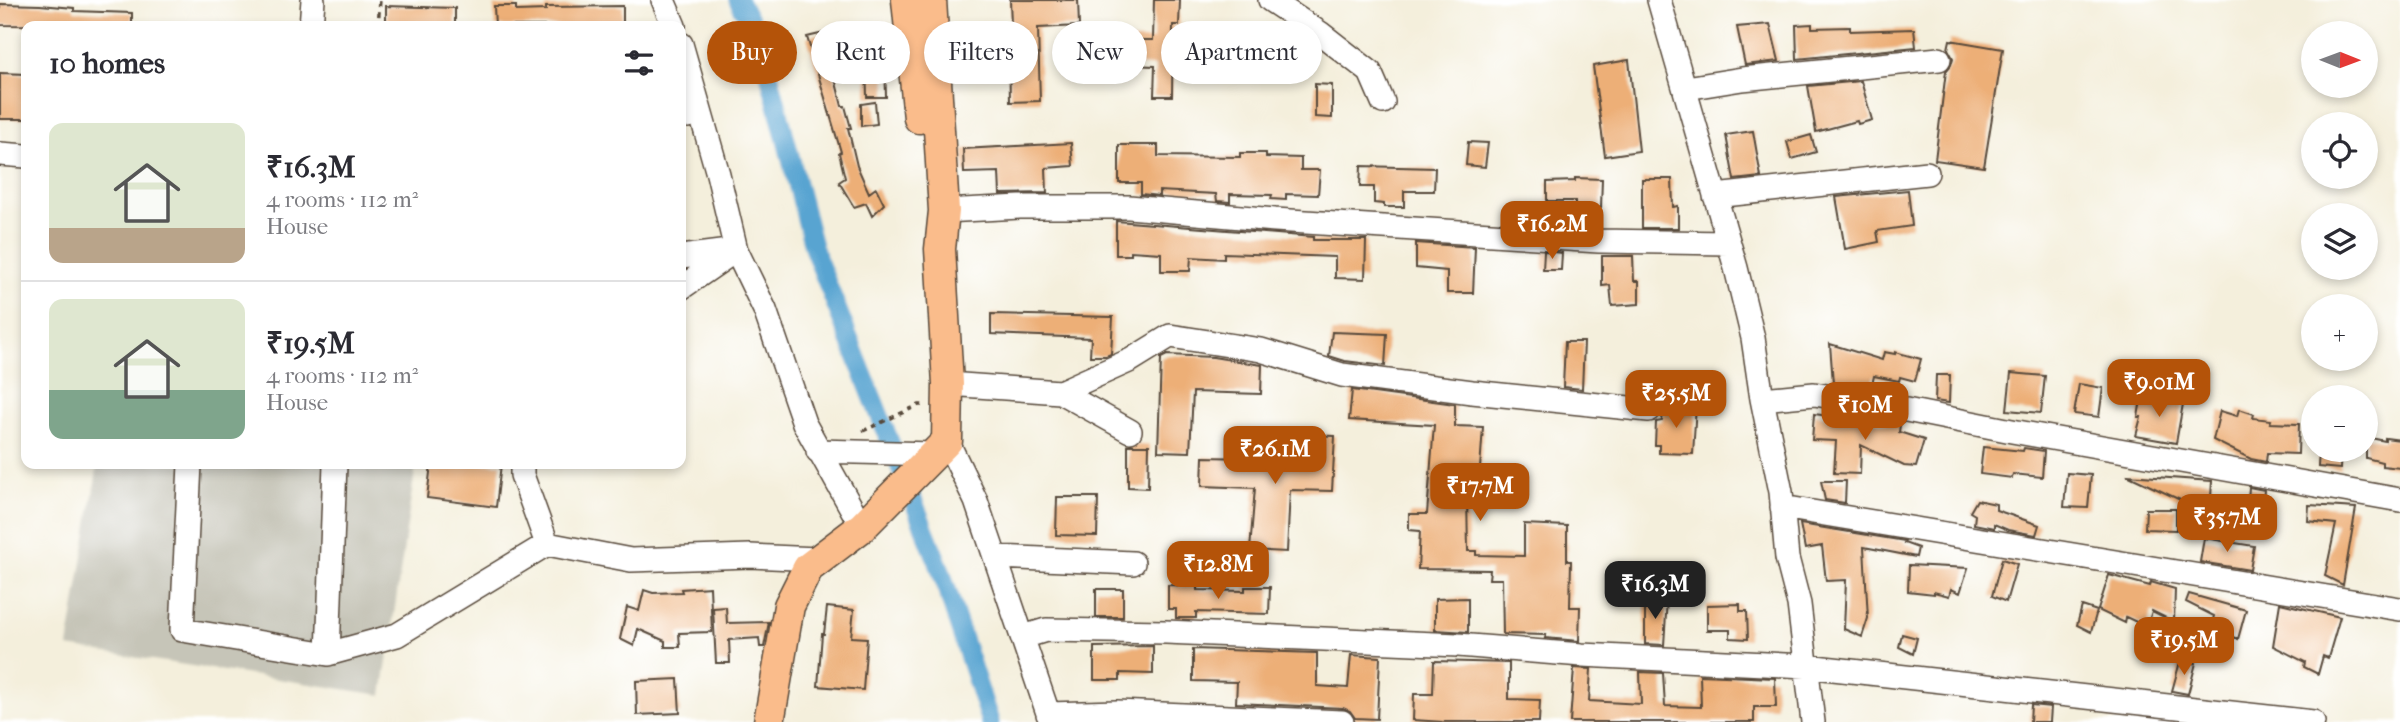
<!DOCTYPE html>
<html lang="en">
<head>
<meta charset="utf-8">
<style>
	body { margin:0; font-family:"IM FELL French Canon",serif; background:#f7f7f7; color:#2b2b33; height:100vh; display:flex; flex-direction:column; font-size:26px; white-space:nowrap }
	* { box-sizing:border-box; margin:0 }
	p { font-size:23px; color:#7c7c81 }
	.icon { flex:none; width:38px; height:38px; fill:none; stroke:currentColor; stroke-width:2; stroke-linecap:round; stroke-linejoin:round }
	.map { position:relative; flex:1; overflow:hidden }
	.sheet { position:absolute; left:21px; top:21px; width:665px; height:448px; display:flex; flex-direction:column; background:#fff; border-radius:14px; box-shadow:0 4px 10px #0003 }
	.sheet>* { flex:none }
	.hud { position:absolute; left:707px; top:21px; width:665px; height:63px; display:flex; gap:14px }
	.needle { width:46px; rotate:91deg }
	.buttons { position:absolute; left:2301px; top:21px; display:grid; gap:14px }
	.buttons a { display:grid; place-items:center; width:77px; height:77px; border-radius:50%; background:#fff; box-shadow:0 4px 10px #0003; font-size:35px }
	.price { position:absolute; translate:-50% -60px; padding:0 16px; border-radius:14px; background:#b45309; color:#fff; font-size:23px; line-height:46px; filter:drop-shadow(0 2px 4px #0008) }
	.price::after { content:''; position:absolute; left:50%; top:42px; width:21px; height:16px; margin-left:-10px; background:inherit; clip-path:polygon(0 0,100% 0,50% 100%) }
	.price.on { background:#222; color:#fff }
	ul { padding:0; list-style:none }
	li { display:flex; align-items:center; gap:21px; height:175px; padding:0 28px }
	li+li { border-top:2px solid #e1e1e2 }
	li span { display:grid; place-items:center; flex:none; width:196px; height:140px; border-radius:14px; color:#555 }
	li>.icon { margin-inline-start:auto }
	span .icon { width:84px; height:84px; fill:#fffc; stroke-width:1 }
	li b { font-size:30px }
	h2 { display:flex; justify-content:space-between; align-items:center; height:84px; padding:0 28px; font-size:30px }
	.chip { padding:0 24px; border-radius:32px; background:#fff; box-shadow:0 4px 10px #0003; font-size:24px; line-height:63px }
	.chip.on { background:#b45309; color:#fff }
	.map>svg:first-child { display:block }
	.industrial { fill:#c6c5b8 }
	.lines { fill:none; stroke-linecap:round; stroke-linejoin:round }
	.canal { stroke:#59a4d1; stroke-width:19 }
	.building { fill:#edaf77 }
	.minor-casing { stroke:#57483a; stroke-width:26 }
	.major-casing { stroke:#57483a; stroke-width:33 }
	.path { stroke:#57483a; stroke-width:3.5; stroke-dasharray:5 5; stroke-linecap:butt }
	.minor { stroke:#fff; stroke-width:23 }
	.major { stroke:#fabc8b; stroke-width:30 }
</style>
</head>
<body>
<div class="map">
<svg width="2400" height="722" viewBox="0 0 2400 722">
	<rect width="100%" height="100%" fill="#fff"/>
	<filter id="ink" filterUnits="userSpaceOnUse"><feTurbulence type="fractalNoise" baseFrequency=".0143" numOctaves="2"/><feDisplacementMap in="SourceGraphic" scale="14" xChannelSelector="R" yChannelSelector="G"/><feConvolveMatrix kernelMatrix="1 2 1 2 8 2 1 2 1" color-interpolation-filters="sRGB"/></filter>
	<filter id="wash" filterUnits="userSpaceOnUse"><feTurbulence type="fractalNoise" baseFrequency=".00686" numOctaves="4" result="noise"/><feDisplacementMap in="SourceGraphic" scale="28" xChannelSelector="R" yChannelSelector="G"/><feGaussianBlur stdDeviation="1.57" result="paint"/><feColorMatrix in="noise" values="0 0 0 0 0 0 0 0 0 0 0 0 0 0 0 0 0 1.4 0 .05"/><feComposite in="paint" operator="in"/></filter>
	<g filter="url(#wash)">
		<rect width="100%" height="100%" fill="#f4efdc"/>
		<!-- industrial -->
		<path class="industrial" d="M98 464H416L382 695 68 647Z"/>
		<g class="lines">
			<!-- canal -->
			<path class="canal" d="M738 0 760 38 814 250 940 568 990 722"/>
		</g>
		<g id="blocks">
			<!-- building -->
			<path class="building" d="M1010 0H1078L1079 26 1038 28 1040 101 1010 102 1009 48H1012Z
				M1154 0H1180L1179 25H1173L1172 96H1154L1155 66 1129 65V40H1153Z
				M0 4 40 5 74 8V11L132 13V26L0 25Z
				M386 6 455 8V26H386Z
				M494 6H516V11L546 10V7L623 6V26H495Z
				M1770 24 1779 61 1745 65 1737 27Z
				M1812 24V28L1850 27V31L1914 29 1916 47 1797 59 1796 25Z
				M824 33 836 70 833 71 842 106H845L851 128H848L857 166 869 193 876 188 884 204 872 216 866 203 854 207 839 182 845 178 839 153 841 152 807 37Z
				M1950 40 2003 49 1984 167 1935 160 1946 71 1951 65 1953 58 1948 49Z
				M876 46 877 60 860 64V47Z
				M1629 60 1639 151 1605 156 1593 66Z
				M885 63 886 97H867L866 64Z
				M0 73 26 74V119H0Z
				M1861 81 1872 120 1858 124 1857 121 1816 132 1808 86Z
				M1315 84 1332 85V118L1315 117Z
				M875 102 877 124 861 126V104Z
				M1753 131 1761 177 1734 180 1726 135Z
				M1811 135 1816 152 1792 159 1787 142Z
				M1468 142 1488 143 1485 167 1466 165Z
				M1071 143 1073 166 1046 168 1047 193 1000 194 999 172 964 173 963 149Z
				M1119 145H1158V156L1240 157V153H1266V157L1301 158V170H1320L1318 195 1286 194V200L1271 199 1272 195 1230 194V202L1217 201 1216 194 1159 191V196L1141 194V183H1119Z
				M1361 166 1435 168 1434 191H1404V207H1384V204L1374 203V187H1360Z
				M1575 178 1602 179 1601 208H1575V201H1547V182L1575 181Z
				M1642 179H1672L1673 207 1678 206V228H1642Z
				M1908 190 1912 226 1877 231 1879 242 1845 249 1836 197Z
				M1116 221 1313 237V240H1366L1365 279 1335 278V257L1224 253V259L1191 257 1190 271H1161V253L1131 251V255H1116Z
				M1416 243 1475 247 1473 293H1447V271L1416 268Z
				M1544 251 1562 253 1561 270H1543Z
				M1602 256H1633L1634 281H1639V304L1612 306 1610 285 1602 286Z
				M991 314 1113 317 1111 354 1106 356H1090L1091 338 991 334Z
				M1332 332 1387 334 1385 366 1345 361 1329 356Z
				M1565 342H1584L1582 389 1563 387Z
				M1830 344 1882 360 1884 352 1895 354V352L1921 359 1915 381 1900 377 1899 381 1874 376 1871 389 1852 384 1833 383Z
				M1167 355 1213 357 1262 365 1261 394 1193 392 1190 452 1158 451 1161 358Z
				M2011 373 2045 376 2041 413 2007 410Z
				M1936 375H1950L1949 403 1935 401Z
				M2079 384 2103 388 2099 417 2074 414Z
				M1352 390 1455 404V426L1483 427 1478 496 1467 495 1468 551H1476V555L1524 556V524L1567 526V561H1571L1570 607H1580L1579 641 1545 638 1546 635 1503 634 1502 579H1489L1490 570 1418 569 1420 531 1409 530V514H1427L1434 425 1349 420Z
				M2142 394 2157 397 2156 399 2183 404 2176 443 2136 436 2141 417H2138Z
				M1664 405H1696L1693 454 1659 453V445H1655L1656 422 1662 421Z
				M2239 409 2254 414 2253 418 2271 420 2270 423 2299 424 2298 454 2267 453 2266 462 2251 459 2213 440 2220 411 2237 416Z
				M1814 414 1900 425 1899 432 1924 440 1916 467 1904 466 1861 445 1860 474 1834 473 1836 441 1812 440Z
				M1304 435 1335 436 1332 491 1290 490 1287 552 1250 550 1255 488 1202 486 1203 457 1301 459Z
				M2366 437 2385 441V438L2400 440V468L2382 466V462L2366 458Z
				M1128 445H1149L1148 488 1128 487Z
				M1983 447 2023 451 2024 448 2044 451 2042 477 2013 474 2012 478 1980 474Z
				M2319 450H2341L2340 469 2318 467Z
				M431 464H501L496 507 427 498Z
				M2067 473 2091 475 2088 508 2064 507Z
				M2127 475 2212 481 2210 514Z
				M1821 481H1846L1845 503 1825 500Z
				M2249 487 2264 490 2260 531 2246 529Z
				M1057 497H1098L1097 536 1056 535Z
				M1977 500 1996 504V510L2039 525 2036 535 2008 530 1994 524V528L1974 524 1975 515 1970 512Z
				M2309 505 2356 508 2343 585 2325 576 2336 524 2308 521Z
				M2146 509H2176V530L2145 529Z
				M1800 524 1905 541 1904 543 1918 548 1916 557 1864 547 1868 618 1862 637 1844 629 1846 580 1826 581 1822 546 1805 549Z
				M2204 538 2254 546 2250 570 2200 562Z
				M2002 559 2017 564 2006 602 1992 596Z
				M1909 565 1968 568 1960 593 1951 589 1949 596 1934 592V594L1908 591Z
				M1635 568 1651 569 1650 597H1635Z
				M2109 575 2150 586 2151 582 2154 583 2175 589 2174 622 2152 611 2147 627 2126 617 2125 623 2098 610Z
				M1168 585 1197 586V590L1245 591V587H1270L1269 614 1196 612V618H1176V609H1168Z
				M710 587 712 632 679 633 680 647H665V641L638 629 634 646 620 639 627 607 639 611 644 590 653 593 682 592 681 589Z
				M1096 589H1123V617H1096Z
				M2189 594 2246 610 2238 639 2225 633 2223 642 2209 635 2214 616 2186 602Z
				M1468 598V632L1435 630V599Z
				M1645 598 1667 599 1664 645 1645 644Z
				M2280 603 2340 617 2328 658 2323 656 2318 674 2304 667 2305 662 2273 646Z
				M1740 604V611H1747L1748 639 1730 638V630H1707V605Z
				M2082 606 2097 611 2091 632 2077 625Z
				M726 607 727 623 769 622 764 647H760L759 638 729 640 730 663H716L713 608Z
				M827 607 854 610 851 637 867 638 863 690 818 686 822 634H824Z
				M1902 634 1917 638 1913 654 1899 647Z
				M1153 646V674L1120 673V680H1094V647Z
				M1193 649 1317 653V686L1348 688 1351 655 1380 657 1377 719 1355 718 1350 711 1343 708 1236 703 1237 682 1193 681Z
				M2181 658 2196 663 2188 694 2172 691Z
				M1434 661 1509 663V699L1540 700 1539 722H1444L1413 720 1414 694H1433Z
				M1574 668 1591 669 1589 701 1641 704 1640 672 1663 673 1665 706 1701 707 1700 675 1775 678 1776 707H1754V722H1570Z
				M678 679 680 713 637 715 636 681Z
				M2031 705 2051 707 2050 722H2030Z"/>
		</g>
	</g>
	<g filter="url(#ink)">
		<use href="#blocks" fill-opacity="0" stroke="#57483a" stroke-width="2"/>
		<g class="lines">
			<defs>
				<path id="minor" d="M663 0 674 26
					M1270 0 1320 33 1370 72 1383 102
					M1659 0 1736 268 1753 338 1762 399 1781 492 1787 558 1799 604 1813 722
					M311 26 313 0
					M681 44 718 174 736 250 765 310 804 423 862 527
					M1686 88 1742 79 1939 59
					M681 115 688 116
					M0 154 26 156
					M1715 196 1927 173
					M944 211 1020 207H1129L1275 220 1599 241 1728 243
					M681 257 729 251
					M681 288 736 250
					M948 384 1060 392 1130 431
					M1060 392 1131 360 1170 336 1261 350 1342 375 1472 392 1649 410
					M1762 399 1814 394 1871 403 2012 431 2400 500
					M947 441 976 501 1051 722
					M818 451 933 454
					M190 464 182 630 328 654 397 635 547 544
					M522 464V475L547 544 631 560 750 556 818 559
					M1782 507 2400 609
					M996 557 1133 563
					M1023 637 1046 630 1166 632 1458 645 1582 655 1806 666 2313 722
					M328 654 335 464
					M1048 714 1117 712 1342 722"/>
				<path id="major" d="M907 0 919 118
					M769 722 789 606 808 568 862 527 947 441 948 384 940 249 944 211 931 0"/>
			</defs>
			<!-- minor casing -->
			<use href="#minor" class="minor-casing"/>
			<!-- major casing -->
			<use href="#major" class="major-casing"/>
			<!-- path -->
			<path class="path" d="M378 26 380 0
				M863 431 919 405H926"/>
			<!-- minor -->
			<use href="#minor" class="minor"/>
			<!-- major -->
			<use href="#major" class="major"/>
		</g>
	</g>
</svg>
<div class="buttons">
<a><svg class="needle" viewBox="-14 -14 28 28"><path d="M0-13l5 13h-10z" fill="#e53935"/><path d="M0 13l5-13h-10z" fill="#7c7c81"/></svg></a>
<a><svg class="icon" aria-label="locate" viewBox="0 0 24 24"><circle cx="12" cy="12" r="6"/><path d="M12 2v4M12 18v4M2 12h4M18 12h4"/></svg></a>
<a><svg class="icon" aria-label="layers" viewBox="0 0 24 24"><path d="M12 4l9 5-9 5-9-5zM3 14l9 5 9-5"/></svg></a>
<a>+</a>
<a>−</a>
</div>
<b class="price" style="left:1552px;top:261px">₹16.2M</b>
<b class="price" style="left:2159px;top:419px">₹9.01M</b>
<b class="price" style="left:1676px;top:430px">₹25.5M</b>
<b class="price" style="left:1865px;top:442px">₹10M</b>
<b class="price" style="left:1275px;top:486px">₹26.1M</b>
<b class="price" style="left:1480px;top:523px">₹17.7M</b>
<b class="price" style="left:2227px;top:554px">₹35.7M</b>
<b class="price" style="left:1218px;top:601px">₹12.8M</b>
<b class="price on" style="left:1655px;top:621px">₹16.3M</b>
<b class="price" style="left:2184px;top:677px">₹19.5M</b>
<div class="hud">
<a class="chip on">Buy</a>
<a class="chip">Rent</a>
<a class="chip">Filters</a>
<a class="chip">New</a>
<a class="chip">Apartment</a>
</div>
<section class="sheet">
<h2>10 homes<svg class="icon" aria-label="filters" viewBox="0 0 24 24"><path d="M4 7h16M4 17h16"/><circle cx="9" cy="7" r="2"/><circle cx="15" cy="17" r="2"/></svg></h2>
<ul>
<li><span style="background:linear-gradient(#dfe7d0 75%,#b9a48a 0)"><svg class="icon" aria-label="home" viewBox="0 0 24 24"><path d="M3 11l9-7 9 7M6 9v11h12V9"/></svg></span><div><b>₹16.3M</b><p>4 rooms · 112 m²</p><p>House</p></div></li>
<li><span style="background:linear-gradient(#dfe7d0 65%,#7fa58c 0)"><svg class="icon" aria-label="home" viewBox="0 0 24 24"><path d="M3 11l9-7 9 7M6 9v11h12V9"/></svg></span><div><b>₹19.5M</b><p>4 rooms · 112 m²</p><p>House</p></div></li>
</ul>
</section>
</div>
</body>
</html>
